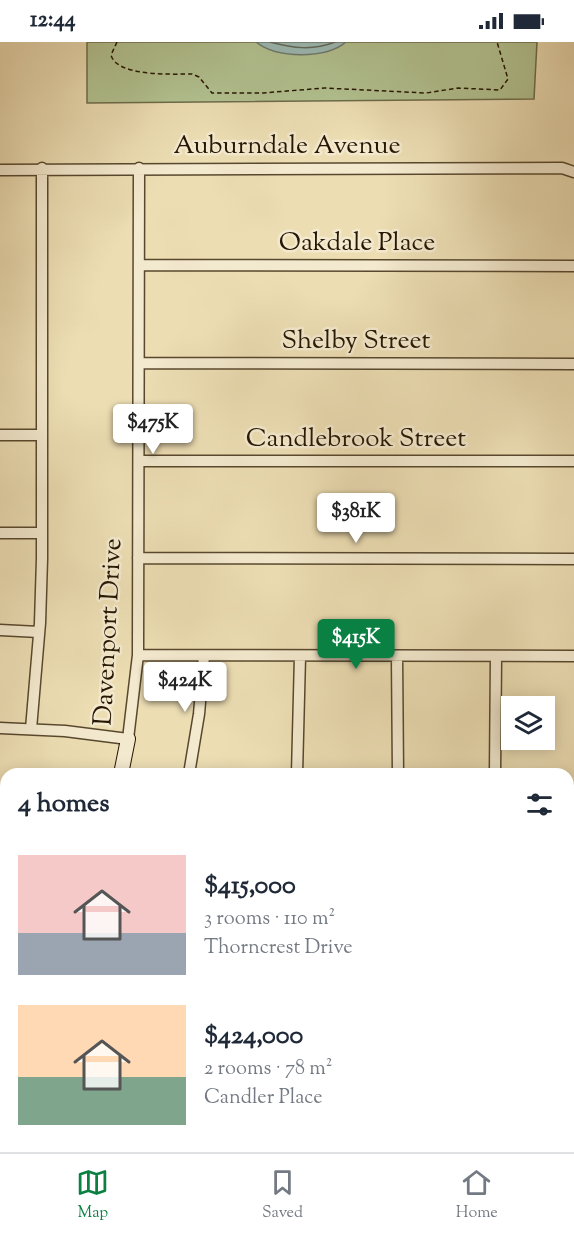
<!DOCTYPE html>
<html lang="en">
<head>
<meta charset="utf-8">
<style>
	body { margin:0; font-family:"Sorts Mill Goudy",serif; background:#f6f6f7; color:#1f2937; height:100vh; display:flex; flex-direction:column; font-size:22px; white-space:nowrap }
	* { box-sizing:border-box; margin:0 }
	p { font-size:20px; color:#747a83 }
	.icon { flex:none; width:33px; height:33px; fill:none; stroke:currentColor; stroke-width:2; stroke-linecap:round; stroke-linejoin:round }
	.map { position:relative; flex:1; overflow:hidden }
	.drawer { position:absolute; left:0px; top:726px; width:574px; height:384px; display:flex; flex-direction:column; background:#fff; border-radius:18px 18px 0 0; box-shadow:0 3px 15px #0003 }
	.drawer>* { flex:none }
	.buttons { position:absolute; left:501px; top:654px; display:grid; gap:12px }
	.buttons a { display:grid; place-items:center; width:54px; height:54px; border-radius:0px; background:#fff; box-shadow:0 3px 15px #0003; font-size:30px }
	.price { position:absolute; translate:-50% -51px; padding:0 14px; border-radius:6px; background:#fff; color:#222; font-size:20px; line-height:39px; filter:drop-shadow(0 2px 3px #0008) }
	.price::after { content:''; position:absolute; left:50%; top:36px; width:18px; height:14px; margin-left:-9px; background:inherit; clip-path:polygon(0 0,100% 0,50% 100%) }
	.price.active { background:#0b8043; color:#fff }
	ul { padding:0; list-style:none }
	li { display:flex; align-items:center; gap:18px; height:150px; padding:0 18px }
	li span { display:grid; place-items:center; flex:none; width:168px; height:120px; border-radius:0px; color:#555 }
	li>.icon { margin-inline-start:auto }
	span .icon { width:72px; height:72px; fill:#fffc; stroke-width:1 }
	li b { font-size:26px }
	h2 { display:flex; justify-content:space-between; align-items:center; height:72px; padding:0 18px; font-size:26px }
	.status { display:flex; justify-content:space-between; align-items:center; height:42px; padding:0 30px; background:#fff; direction:ltr }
	.status svg { height:16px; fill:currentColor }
	.dock { display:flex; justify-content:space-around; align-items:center; height:84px; border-top:2px solid #e0e1e3; background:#fff; font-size:16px; color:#747a83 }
	.dock a { display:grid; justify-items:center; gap:3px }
	.dock .active { color:#0b8043 }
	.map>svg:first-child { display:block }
	.green { fill:#b2c291; stroke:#6c6c4a; stroke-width:1.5 }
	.water { fill:#9bbab5; stroke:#6c786d; stroke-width:1.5 }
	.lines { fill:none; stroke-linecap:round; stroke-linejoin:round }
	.shore { stroke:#60685c; stroke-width:1.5 }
	.lane-casing { stroke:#58482e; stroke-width:8 }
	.street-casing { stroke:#58482e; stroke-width:13 }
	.secondary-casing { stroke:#261602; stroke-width:16 }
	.path { stroke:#261602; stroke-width:1.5; stroke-dasharray:4.5 3; stroke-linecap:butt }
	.lane { stroke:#f3e9ce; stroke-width:5 }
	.street { stroke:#f3e9ce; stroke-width:10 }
	.secondary { stroke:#f3e9ce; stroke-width:14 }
	.labels { text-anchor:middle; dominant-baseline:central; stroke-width:5; stroke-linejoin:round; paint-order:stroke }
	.street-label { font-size:26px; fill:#261602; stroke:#f3e9ce }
</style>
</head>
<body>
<div class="status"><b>12:44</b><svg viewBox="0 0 49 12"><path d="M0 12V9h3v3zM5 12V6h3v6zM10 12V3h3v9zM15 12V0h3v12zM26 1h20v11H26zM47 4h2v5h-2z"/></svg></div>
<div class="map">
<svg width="574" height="1110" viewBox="0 0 574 1110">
	<rect width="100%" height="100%" fill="#ecddb3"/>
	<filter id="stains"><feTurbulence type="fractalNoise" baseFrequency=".00333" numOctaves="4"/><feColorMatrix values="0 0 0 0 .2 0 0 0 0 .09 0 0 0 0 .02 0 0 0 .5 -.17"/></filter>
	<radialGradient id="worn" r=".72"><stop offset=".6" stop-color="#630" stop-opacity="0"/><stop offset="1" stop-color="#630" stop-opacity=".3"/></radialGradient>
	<!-- green -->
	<path class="green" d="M87 0H537L534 57 87 61Z"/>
	<!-- water -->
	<path class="water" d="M256 0H346C326 17 277 17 256 0Z
		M569 1074H574V1110H86L92 1104H568Z"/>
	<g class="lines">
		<!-- shore -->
		<path class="shore" d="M270 0C293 6 312 9 335 0"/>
		<defs>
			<path id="lane" d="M0 1034 6 1038
				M0 1068 3 1070 0 1078"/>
			<path id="street" d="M0 128 562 126 574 130
				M139 223 574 224
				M139 321 574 322
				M0 393H41
				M139 419H574
				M0 491H42
				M138 516 574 517
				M0 588 39 590
				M138 613 574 614
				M397 614 398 732
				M0 686 65 689 128 697 138 613 139 126
				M31 687 40 581 42 517V126
				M189 732 199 672 204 614
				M297 732 300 614
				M495 732 496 614
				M0 784H6
				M0 882H6
				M568 972 574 965
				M0 980 6 983
				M568 982 574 989"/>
			<path id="secondary" d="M121 732 128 697
				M0 1018 6 1008"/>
		</defs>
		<!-- lane casing -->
		<use href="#lane" class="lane-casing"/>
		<!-- street casing -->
		<use href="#street" class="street-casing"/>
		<!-- secondary casing -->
		<use href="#secondary" class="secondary-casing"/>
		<!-- path -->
		<path class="path" d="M117 0 111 13C117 35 172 32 192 32L199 35 212 51H263L324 46 426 51 458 46 500 48 508 37 497 0"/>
		<!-- lane -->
		<use href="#lane" class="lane"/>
		<!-- street -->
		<use href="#street" class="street"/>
		<!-- secondary -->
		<use href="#secondary" class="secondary"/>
	</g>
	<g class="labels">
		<!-- street labels -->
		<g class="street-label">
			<text x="287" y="104">Auburndale Avenue</text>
			<text x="357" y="201">Oakdale Place</text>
			<text x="356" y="299">Shelby Street</text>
			<text x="356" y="397">Candlebrook Street</text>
			<text transform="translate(109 590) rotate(-87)">Davenport Drive</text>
		</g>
	</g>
	<rect width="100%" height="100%" filter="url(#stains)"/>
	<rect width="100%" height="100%" fill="url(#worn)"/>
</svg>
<div class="buttons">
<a><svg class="icon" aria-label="layers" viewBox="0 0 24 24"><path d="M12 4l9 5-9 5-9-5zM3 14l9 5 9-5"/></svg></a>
</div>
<b class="price" style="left:153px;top:413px">$475K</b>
<b class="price" style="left:356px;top:502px">$381K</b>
<b class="price active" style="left:356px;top:628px">$415K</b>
<b class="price" style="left:185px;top:671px">$424K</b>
<section class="drawer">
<h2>4 homes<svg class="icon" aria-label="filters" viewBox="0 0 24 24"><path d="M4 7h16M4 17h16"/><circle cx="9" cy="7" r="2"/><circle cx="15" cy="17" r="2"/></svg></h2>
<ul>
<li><span style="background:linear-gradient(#f6c9c9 65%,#9aa5b1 0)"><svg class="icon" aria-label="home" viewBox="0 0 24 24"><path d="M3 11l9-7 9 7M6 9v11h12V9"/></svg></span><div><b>$415,000</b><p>3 rooms · 110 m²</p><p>Thorncrest Drive</p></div></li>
<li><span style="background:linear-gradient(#ffd9b3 60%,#7fa58c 0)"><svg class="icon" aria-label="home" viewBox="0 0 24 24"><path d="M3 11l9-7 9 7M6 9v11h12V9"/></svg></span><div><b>$424,000</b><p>2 rooms · 78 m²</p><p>Candler Place</p></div></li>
</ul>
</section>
</div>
<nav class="dock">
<a class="active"><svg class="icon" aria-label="map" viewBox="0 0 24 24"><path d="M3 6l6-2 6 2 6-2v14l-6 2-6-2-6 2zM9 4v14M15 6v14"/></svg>Map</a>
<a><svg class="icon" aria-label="saved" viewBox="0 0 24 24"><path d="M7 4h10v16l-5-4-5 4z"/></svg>Saved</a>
<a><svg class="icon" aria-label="home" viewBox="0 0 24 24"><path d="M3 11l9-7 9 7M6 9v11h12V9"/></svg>Home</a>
</nav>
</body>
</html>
